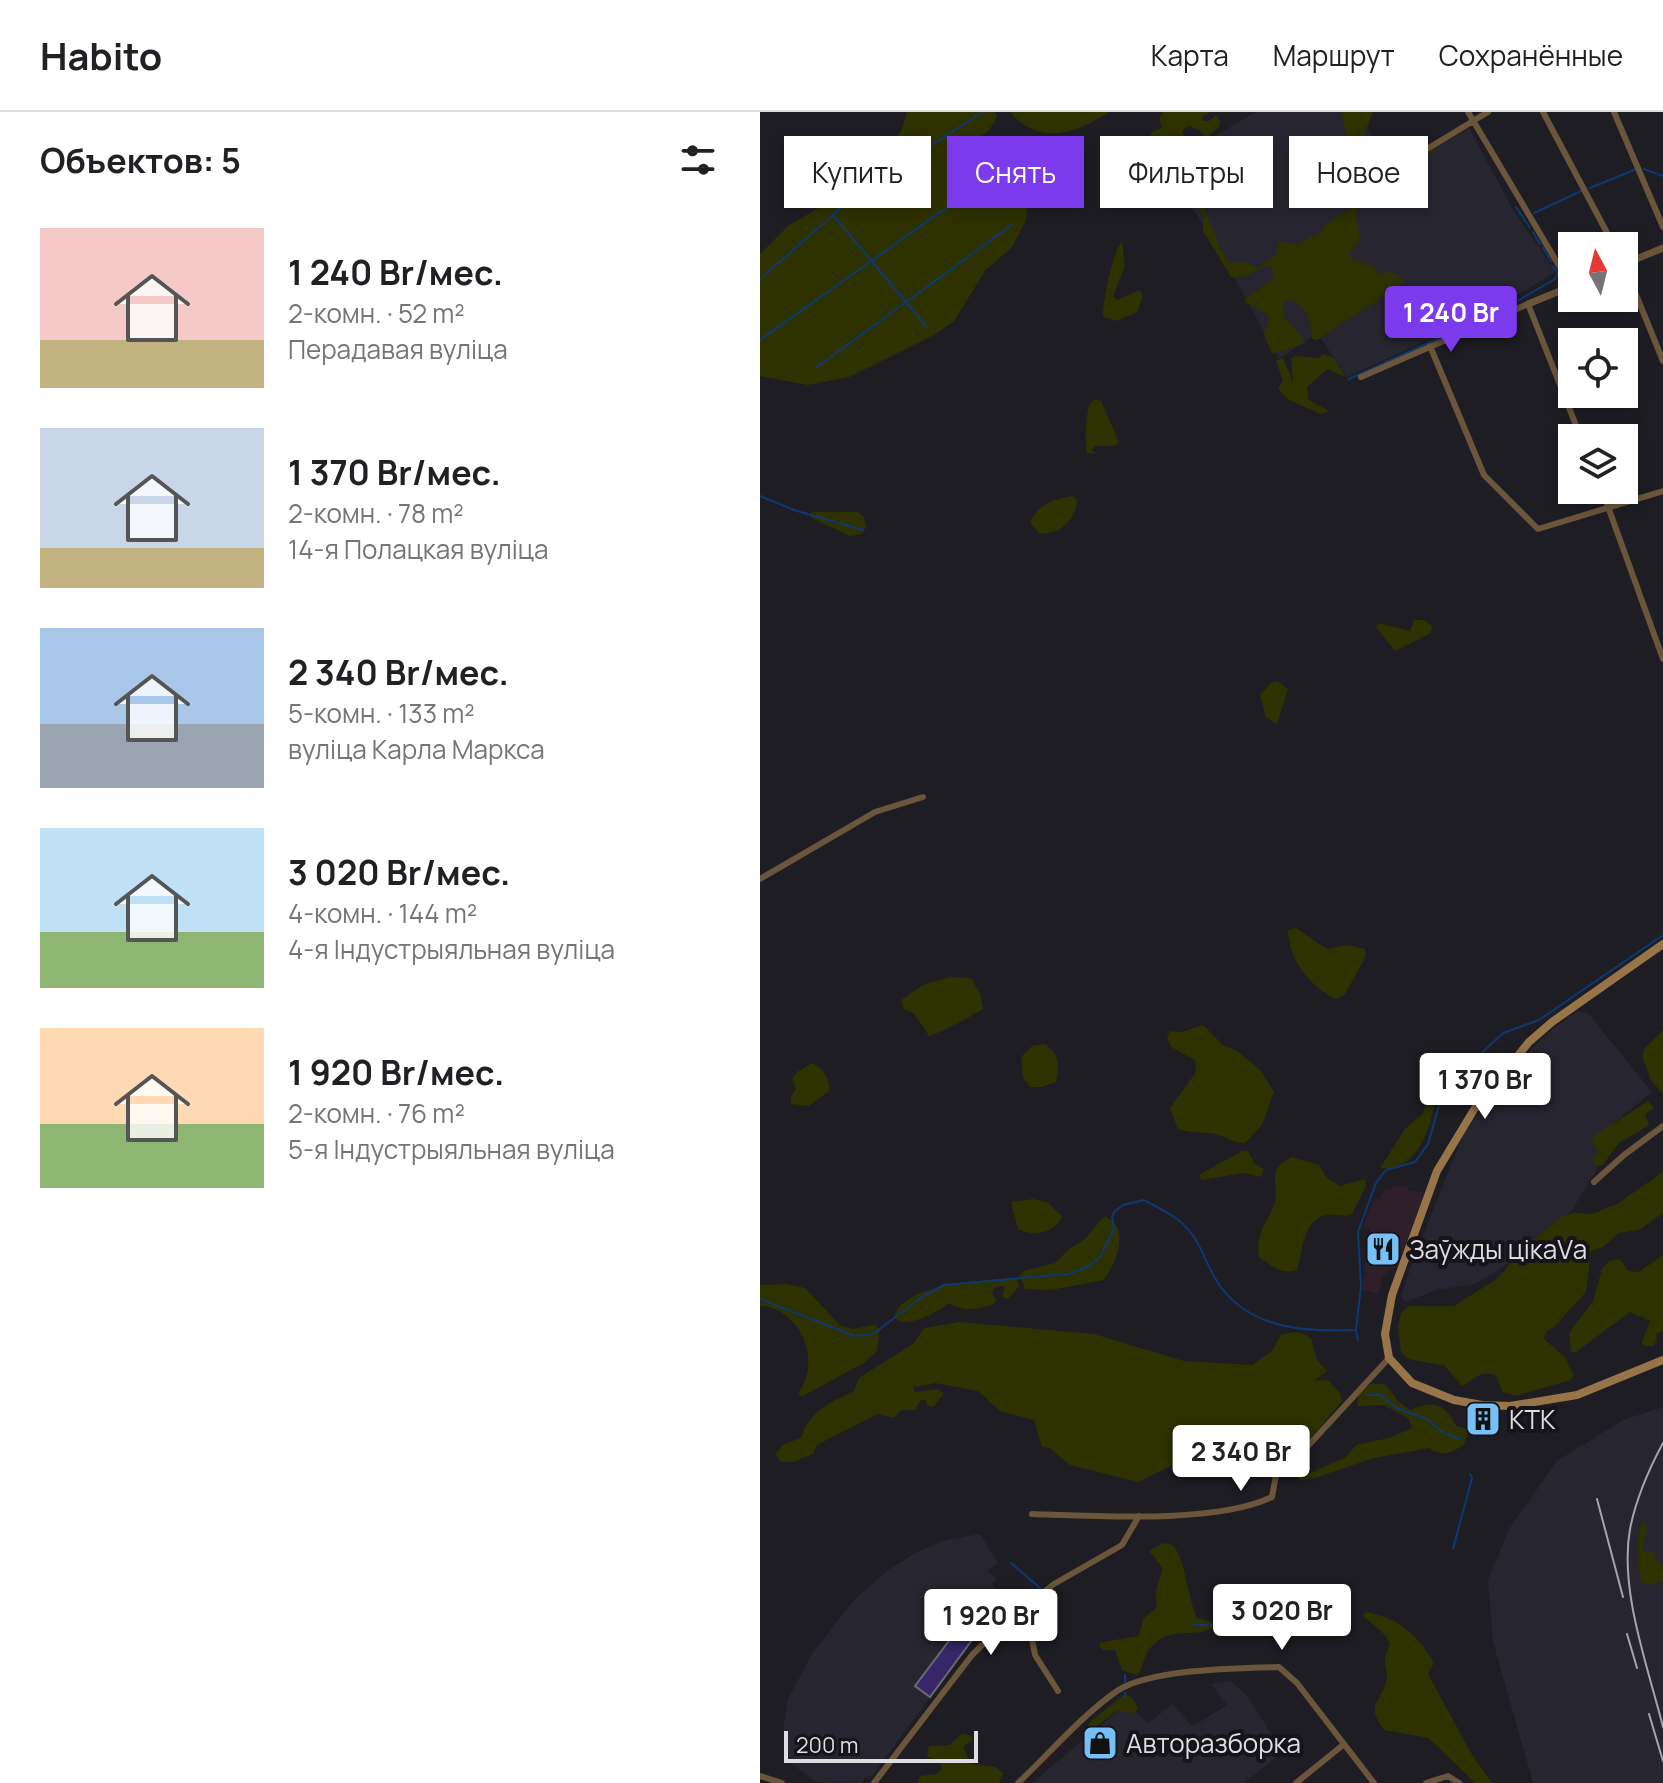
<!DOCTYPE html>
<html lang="ru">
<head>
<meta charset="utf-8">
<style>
	body { margin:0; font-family:Manrope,sans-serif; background:#f6f6f6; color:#202124; height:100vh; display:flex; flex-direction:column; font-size:30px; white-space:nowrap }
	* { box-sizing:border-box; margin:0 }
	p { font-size:26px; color:#757577 }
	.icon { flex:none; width:44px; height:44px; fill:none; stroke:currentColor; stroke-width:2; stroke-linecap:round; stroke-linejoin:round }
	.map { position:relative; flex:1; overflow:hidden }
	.sheet { display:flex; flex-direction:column; background:#fff; width:760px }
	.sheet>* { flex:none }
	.hud { position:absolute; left:24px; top:24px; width:758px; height:72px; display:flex; gap:16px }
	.needle { width:52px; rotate:353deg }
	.controls { position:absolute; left:798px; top:120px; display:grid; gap:16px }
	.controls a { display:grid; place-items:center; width:80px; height:80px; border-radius:0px; background:#fff; box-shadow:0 4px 12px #0003; font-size:40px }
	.scale { position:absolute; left:24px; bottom:20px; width:194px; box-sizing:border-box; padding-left:8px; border:4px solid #dedde2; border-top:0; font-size:22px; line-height:28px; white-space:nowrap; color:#dedde2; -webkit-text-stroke:6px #15141a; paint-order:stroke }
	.price { position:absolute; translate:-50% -68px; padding:0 18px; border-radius:8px; background:#fff; color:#222; font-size:26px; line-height:52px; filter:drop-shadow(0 2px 4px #0008) }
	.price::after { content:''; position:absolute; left:50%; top:48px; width:24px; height:18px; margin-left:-12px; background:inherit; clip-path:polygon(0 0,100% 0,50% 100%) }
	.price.on { background:#7c3aed; color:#fff }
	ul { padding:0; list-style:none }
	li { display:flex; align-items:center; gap:24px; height:200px; padding:0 40px }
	li span { display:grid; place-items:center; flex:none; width:224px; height:160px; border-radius:0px; color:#555 }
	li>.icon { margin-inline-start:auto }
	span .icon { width:96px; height:96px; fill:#fffc; stroke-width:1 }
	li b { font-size:34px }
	h2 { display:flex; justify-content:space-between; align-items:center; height:96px; padding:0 40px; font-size:34px }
	.pill { padding:0 28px; border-radius:0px; background:#fff; box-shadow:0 4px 12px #0003; font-size:28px; line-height:72px }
	.pill.on { background:#7c3aed; color:#fff }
	header { display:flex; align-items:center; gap:48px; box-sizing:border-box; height:112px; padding:0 40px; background:#fff; border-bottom:2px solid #e0e0e0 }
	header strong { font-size:38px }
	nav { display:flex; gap:44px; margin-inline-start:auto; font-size:28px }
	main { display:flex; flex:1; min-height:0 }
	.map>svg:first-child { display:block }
	.commercial { fill:#2f1f2a }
	.built { fill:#272530 }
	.green { fill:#2e3200 }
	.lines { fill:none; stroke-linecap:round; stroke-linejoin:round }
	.stream { stroke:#0d3972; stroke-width:2 }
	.building { fill:#372668; stroke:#6a6a72; stroke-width:2 }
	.minor { stroke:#6b553b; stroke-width:6 }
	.tertiary { stroke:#6b553b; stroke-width:7 }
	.secondary { stroke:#987549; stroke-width:8 }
	.rail { stroke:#a6a5aa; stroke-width:2 }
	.labels { text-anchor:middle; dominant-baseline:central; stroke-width:8; stroke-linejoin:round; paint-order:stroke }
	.poi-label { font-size:26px; fill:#dedde2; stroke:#15141a; text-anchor:start }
</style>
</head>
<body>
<header>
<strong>Habito</strong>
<nav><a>Карта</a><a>Маршрут</a><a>Сохранённые</a></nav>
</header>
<main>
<section class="sheet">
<h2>Объектов: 5<svg class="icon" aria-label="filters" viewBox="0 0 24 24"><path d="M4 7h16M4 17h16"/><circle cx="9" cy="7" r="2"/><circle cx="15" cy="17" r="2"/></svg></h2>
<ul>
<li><span style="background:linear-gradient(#f6c9c9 70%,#c2b280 0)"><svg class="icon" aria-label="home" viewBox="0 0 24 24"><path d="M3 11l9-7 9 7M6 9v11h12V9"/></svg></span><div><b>1 240 Br/мес.</b><p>2-комн. · 52 m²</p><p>Перадавая вуліца</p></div></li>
<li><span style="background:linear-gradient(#c9d6e8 75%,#c2b280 0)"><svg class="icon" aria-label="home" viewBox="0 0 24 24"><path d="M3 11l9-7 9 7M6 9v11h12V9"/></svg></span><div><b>1 370 Br/мес.</b><p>2-комн. · 78 m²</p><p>14-я Полацкая вуліца</p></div></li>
<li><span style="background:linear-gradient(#a9c7e8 60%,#9aa5b1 0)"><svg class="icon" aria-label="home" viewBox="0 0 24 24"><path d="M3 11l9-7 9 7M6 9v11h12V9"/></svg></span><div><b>2 340 Br/мес.</b><p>5-комн. · 133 m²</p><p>вуліца Карла Маркса</p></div></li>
<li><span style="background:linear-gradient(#bfe0f5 65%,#8fb573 0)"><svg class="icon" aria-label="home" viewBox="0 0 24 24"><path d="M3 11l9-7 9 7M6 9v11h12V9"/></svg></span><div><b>3 020 Br/мес.</b><p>4-комн. · 144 m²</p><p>4-я Індустрыяльная вуліца</p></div></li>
<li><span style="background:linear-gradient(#ffd9b3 60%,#8fb573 0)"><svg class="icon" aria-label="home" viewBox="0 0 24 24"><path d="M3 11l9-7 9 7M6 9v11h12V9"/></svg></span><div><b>1 920 Br/мес.</b><p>2-комн. · 76 m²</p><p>5-я Індустрыяльная вуліца</p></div></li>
</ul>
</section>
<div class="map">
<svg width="903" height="1671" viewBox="0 0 903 1671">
	<rect width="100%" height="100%" fill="#1e1d23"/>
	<!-- commercial -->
	<path class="commercial" d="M640 1074H647L648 1078 665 1080 637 1155 623 1163 618 1182 602 1178 610 1117 603 1115 613 1087H620L624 1078Z"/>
	<!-- built -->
	<path class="built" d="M496 0H595L636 58 709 16 753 98 796 160 729 200 587 265 557 221 519 247 452 125 403 54Z
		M817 899 828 901 892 980 840 1022 838 1055 812 1098 780 1127 740 1157 715 1172 677 1178 645 1190 641 1184 655 1143 702 1025 732 980 759 949 789 920Z
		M903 1295V1671H773L733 1530 728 1468 749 1417 797 1349 863 1308Z
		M220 1422 238 1451 228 1459 236 1467 232 1472 235 1476 231 1481 245 1493 215 1524 112 1664 105 1665 102 1671 56 1670 25 1647 26 1622 23 1618 28 1587 53 1540 94 1488 128 1458 155 1441 186 1428Z
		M471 1569 487 1584 523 1640 484 1671H272L366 1592 388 1611 413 1592 431 1613H435L467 1593 451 1572Z"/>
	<!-- green -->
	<path class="green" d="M147 0H235L237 5 230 17 204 39 205 59 213 67 246 61 257 65 268 82 266 108 252 135 225 159 194 209 174 223 89 265 48 273 0 264V142L28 114 57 97 110 51 141 20Z
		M250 0H349C316 22 280 34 250 0Z
		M403 0H450L443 4V9H449L456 3 460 9 459 15 446 26 439 18 429 14 422 19 424 26 434 27 437 32 404 50 397 48 387 32 392 20 402 16 399 7Z
		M581 0H613L605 21 623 48 624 51 618 57 621 66H627L675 36 677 37 602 86 596 103 600 129 589 141 591 146 614 155 619 162 632 160 641 165 644 171 557 228 552 227C551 210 545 186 524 188 519 208 537 215 545 231L512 242 504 222 509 207 506 201 486 191 485 187 514 166V159L510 154C495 155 488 169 471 165L443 119V104L430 79 435 78 439 84 461 137 470 151 484 150 497 156 516 143 518 130 537 132 561 120 564 113 591 97 602 80C592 64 576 67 571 43L588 44 591 39Z
		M311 26 317 27 319 32 304 55 285 73 279 74 255 52 257 44 262 49 266 46 264 33 289 40Z
		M362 129 365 154 353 184 357 188 380 178 383 184 377 200 357 209 343 205C342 192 353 139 362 129Z
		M563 242 574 246 586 265 568 257 547 275 548 287 569 299 560 302 526 286 518 276 523 268 516 249 523 246 533 270 531 247 535 244 559 246Z
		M335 287 341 289 359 330 354 334H334L332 338 337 342 327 341C324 329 326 307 329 293Z
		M313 384 317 389C316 408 297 425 279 421L270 410C278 392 294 387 313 384Z
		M51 400H97L104 405 106 415 102 422 90 424 50 405Z
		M654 508H664L672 514 671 521 635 539 616 515 619 511 650 519Z
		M518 569 528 577 517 612 506 605 500 583 511 571Z
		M536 816 567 837 588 833 605 837 606 844 585 882 576 887C550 875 529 848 528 818Z
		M189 865 211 866 221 884 223 897C212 904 180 921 169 924L154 901 144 897 141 888 163 873Z
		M443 913 464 934 476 938 501 959 514 980 502 1013 485 1031C473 1031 470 1026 459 1023 446 1019 432 1022 418 1017L410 996 436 960 435 948 411 935 407 925 410 919 422 920Z
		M903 918V982L891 968 882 944 885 936Z
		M285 932C299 943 300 952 296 970L282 975H270L263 965 261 945 272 934Z
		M52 951C63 955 70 967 69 979L49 994 31 992V985L36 977 32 968 37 960Z
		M677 973 680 974C671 1006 664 1060 620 1056L645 1017 662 1003 673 976Z
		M888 989 894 996 885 1002 889 1013 859 1031 842 1054 835 1053 832 1046 838 1039 832 1029 834 1024Z
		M482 1039H488L495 1052 504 1057 501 1065 484 1061 442 1068 439 1063Z
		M532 1045 559 1053 567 1066 580 1074 605 1067 606 1074 592 1102C583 1106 576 1102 566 1103 543 1107 543 1140 537 1158 522 1163 511 1154 499 1145 495 1117 508 1113 515 1089 518 1077 512 1070 517 1057 521 1050 525 1049 532 1045Z
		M903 1060V1101L879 1118 859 1121 843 1135 831 1139 826 1180 795 1214 787 1219 784 1227 804 1244 814 1263 811 1268 755 1284 743 1280 736 1264C719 1257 715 1269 702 1274L685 1254 648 1247 641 1240 638 1215 641 1201 649 1194H694L735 1168 746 1158 753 1144 803 1104 813 1101 832 1102 857 1092Z
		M273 1087 287 1090 302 1104C296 1121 273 1125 258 1117L251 1090Z
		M344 1104C372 1116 356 1150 344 1168L291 1178 265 1177 260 1164 263 1159 295 1151 309 1137 325 1127Z
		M903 1143V1219L896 1222 897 1228 893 1234H884L882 1230 890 1209 870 1200 816 1240H811L809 1221 833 1189 842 1157 849 1149 860 1147 868 1159 879 1160Z
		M249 1166 256 1167 259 1174 248 1187 242 1185 245 1174 234 1175 232 1182 236 1187 235 1191C220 1198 203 1200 189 1191 176 1201 148 1217 134 1206 142 1171 221 1169 249 1166Z
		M27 1172 45 1176 80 1213 92 1217 115 1213 120 1217 117 1239 104 1251 43 1284 38 1283C40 1277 44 1272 46 1266 56 1234 33 1195 0 1194V1173Z
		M199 1210 334 1222 424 1249 492 1253 512 1239 521 1223C532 1219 540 1219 551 1226L557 1248 567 1259 554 1269 568 1268 580 1281 582 1289 551 1326H544L543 1320H537L528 1333 512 1342 503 1337 484 1338 481 1332 483 1324 439 1333 413 1353 378 1370 310 1353 290 1336 282 1335 274 1308 240 1299 218 1279 175 1271 157 1275 153 1273 155 1280 178 1277 184 1282 173 1295 167 1293 166 1288H161L155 1298H141L134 1306 118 1302 57 1333 53 1342 33 1350H21L15 1342 24 1332 41 1326C50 1299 69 1291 94 1279L99 1266 153 1232 164 1216Z
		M613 1271 626 1273 639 1290 650 1298C673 1289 683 1289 696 1314L709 1317 704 1332C691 1342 683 1345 669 1336L614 1346 555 1366 539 1369 538 1366 586 1345 596 1333 629 1326 652 1316 649 1307 624 1293 597 1294 599 1281Z
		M461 1332 469 1333 473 1340 448 1343 451 1353 446 1360 439 1356 429 1355 426 1351 437 1338Z
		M883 1409 887 1414 882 1437 888 1441 894 1438V1446L903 1453V1469L891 1473 882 1470C877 1457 875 1421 883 1409Z
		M404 1431 413 1433C426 1449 427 1484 437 1506L453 1510 456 1514C436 1528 412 1512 391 1535 383 1543 384 1556 377 1563L362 1558 355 1538H342L339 1534 342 1530 379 1524 383 1507C407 1487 392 1499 397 1475 399 1467 402 1464 402 1455L389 1439Z
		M605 1500C638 1505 657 1522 674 1551L668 1562 711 1641 732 1671H715L669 1626 624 1618C603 1590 624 1591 627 1564 627 1560 625 1556 625 1552 624 1546 628 1538 630 1532L624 1522 603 1504Z
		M365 1582 371 1585 378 1595 375 1601 356 1599 332 1618 323 1620 331 1609Z
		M202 1622 209 1623 213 1628 203 1634 211 1652 235 1655 243 1661 239 1671H157L160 1664 177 1662 181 1658V1651L167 1644 169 1634 189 1633Z"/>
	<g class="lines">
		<!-- stream -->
		<path class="stream" d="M884 57 903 64
			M830 76 874 58
			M756 95 770 116
			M774 101 821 79
			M73 103 167 215
			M773 120 780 132
			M783 136 791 149
			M0 167 73 103 89 86 223 0
			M708 213 735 202 795 167 798 161 793 154
			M0 228 207 81
			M57 255 253 112
			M589 267 701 216
			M0 384 34 398 103 418
			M0 1187 95 1224 113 1222 162 1185 184 1173 308 1162 328 1155 341 1144 354 1116 352 1105 355 1099 363 1093 384 1088C398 1096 415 1103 426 1115 441 1130 447 1156 460 1174 492 1218 547 1220 596 1218
			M598 1228 596 1218 601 1174 598 1120 616 1071 626 1058 655 1050 668 1032 684 976 743 921 779 908 903 823
			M606 1283H621L636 1296 667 1307 683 1321 700 1327
			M693 1437 712 1366 710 1362
			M251 1451 280 1476
			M535 1507 583 1495
			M466 1512 529 1508
			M433 1513H460
			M365 1570V1563
			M365 1586V1581"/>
	</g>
	<!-- building -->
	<path class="building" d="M198 1517 212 1528 170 1585 155 1574Z"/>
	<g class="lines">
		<!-- minor -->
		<path class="minor" d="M708 0 811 174
			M783 0 854 134
			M854 0 903 115
			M644 51 728 0
			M864 153 903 249
			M670 234 724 363 778 417 903 379
			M601 265 768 192 821 326
			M842 378 903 547
			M0 767 115 700 163 685
			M834 1070 864 1043 903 1014
			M272 1402C335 1404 457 1412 512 1385L516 1363 522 1354 547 1335 629 1246
			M266 1495 275 1543 298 1579
			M0 1664 22 1671
			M114 1671 212 1543 247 1509 294 1472 362 1433 379 1404
			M258 1671C290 1641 321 1604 357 1579 390 1557 479 1556 519 1555L537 1571 614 1671
			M536 1671 583 1633
			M666 1671 688 1664 699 1671"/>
		<!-- tertiary -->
		<path class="tertiary" d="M864 152 903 136
			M768 192 812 174"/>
		<!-- secondary -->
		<path class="secondary" d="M903 832 792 910 769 930 715 996 677 1059 632 1183 625 1222 629 1246 652 1271 694 1288 722 1293 750 1294 817 1283 903 1248"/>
		<!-- rail -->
		<path class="rail" d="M903 1331C889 1357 876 1387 870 1417 859 1478 888 1555 903 1615
			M837 1387 863 1485
			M867 1522 877 1556
			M889 1602 903 1649"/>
	</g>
	<!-- icons -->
	<defs>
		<symbol id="restaurant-square" viewBox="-11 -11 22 22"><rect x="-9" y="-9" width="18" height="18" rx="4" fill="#76c0f7" stroke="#15141a"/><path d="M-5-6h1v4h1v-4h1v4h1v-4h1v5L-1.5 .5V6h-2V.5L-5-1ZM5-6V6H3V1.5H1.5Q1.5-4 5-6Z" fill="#111"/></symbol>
		<symbol id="building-square" viewBox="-11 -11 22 22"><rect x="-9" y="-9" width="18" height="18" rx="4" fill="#76c0f7" stroke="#15141a"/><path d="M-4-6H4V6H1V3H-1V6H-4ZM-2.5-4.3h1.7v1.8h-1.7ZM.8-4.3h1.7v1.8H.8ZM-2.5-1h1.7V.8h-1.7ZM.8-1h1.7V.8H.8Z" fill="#111"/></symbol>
		<symbol id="shop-square" viewBox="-11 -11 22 22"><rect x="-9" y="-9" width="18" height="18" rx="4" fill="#76c0f7" stroke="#15141a"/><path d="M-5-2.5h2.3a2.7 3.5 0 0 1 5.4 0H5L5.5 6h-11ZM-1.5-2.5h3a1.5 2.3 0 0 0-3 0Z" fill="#111"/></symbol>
	</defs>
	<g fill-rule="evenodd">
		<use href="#restaurant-square" x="603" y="1117" width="40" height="40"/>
		<use href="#building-square" x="703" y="1287" width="40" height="40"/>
		<use href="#shop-square" x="320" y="1611" width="40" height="40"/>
	</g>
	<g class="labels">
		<!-- poi labels -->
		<g class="poi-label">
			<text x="649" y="1137">Заўжды цікаVа</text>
			<text x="749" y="1307">КТК</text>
			<text x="366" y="1631">Авторазборка</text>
		</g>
	</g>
</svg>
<div class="controls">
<a><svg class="needle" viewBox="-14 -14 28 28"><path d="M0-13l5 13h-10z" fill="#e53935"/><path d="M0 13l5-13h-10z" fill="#757577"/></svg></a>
<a><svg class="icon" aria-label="locate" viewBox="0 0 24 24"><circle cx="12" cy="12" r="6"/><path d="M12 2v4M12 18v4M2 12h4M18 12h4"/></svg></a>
<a><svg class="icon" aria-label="layers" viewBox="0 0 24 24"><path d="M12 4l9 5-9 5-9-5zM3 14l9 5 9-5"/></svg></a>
</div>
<div class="scale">200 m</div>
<b class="price on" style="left:691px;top:242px">1 240 Br</b>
<b class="price" style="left:725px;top:1009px">1 370 Br</b>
<b class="price" style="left:481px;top:1381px">2 340 Br</b>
<b class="price" style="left:522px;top:1540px">3 020 Br</b>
<b class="price" style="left:231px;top:1545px">1 920 Br</b>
<div class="hud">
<a class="pill">Купить</a>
<a class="pill on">Снять</a>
<a class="pill">Фильтры</a>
<a class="pill">Новое</a>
</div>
</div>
</main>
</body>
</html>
